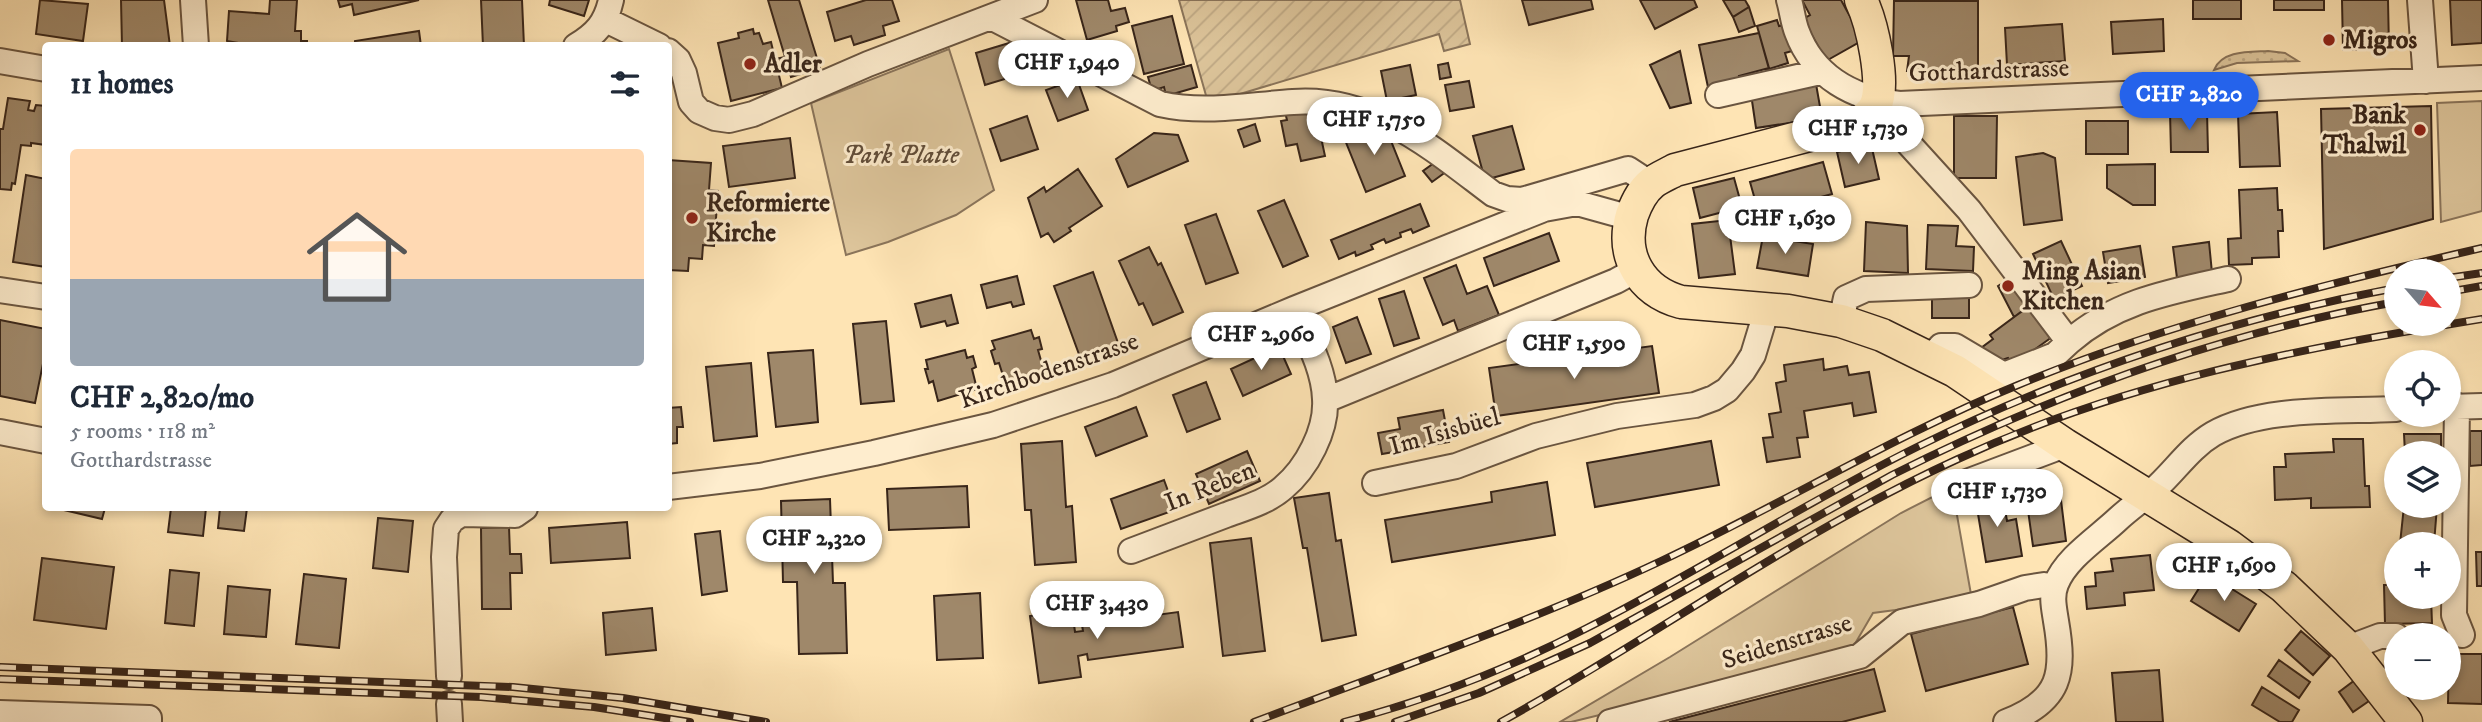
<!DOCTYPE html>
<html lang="en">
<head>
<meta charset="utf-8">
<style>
	body { margin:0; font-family:"IM FELL DW Pica",serif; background:#f6f6f7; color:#1f2937; height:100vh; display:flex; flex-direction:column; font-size:26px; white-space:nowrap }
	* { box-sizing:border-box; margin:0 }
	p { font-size:23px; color:#747a83 }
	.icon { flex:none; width:38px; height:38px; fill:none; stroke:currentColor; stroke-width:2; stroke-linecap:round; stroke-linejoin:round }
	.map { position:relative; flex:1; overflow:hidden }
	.sheet { position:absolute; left:42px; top:42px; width:630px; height:469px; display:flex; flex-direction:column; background:#fff; border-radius:7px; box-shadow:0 4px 10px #0003 }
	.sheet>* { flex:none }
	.needle { width:46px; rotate:118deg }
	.buttons { position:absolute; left:2384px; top:259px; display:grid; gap:14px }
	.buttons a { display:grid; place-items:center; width:77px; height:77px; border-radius:50%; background:#fff; box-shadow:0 4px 10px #0003; font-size:35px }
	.price { position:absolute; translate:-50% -60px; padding:0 16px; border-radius:24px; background:#fff; color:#222; font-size:23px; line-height:46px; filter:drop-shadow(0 2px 4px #0008) }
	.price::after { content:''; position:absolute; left:50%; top:42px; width:21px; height:16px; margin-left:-10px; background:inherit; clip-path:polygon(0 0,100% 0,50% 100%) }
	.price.selected { background:#2563eb; color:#fff }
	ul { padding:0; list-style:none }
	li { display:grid; align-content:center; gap:14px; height:371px; padding:0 28px }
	li span { display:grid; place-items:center; height:217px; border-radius:7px; color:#555 }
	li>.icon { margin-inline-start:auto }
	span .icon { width:126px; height:126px; fill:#fffc; stroke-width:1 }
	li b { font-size:30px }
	h2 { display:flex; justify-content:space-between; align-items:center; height:84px; padding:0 28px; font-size:30px }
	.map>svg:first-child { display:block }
	.grass { fill:url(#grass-dots); stroke:#8a745a; stroke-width:2 }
	.park { fill:#dcc49a; stroke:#8a745a; stroke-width:2 }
	.garden { fill:url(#garden-furrows); stroke:#8a745a; stroke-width:2 }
	.building { fill:#9f886a; stroke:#382519; stroke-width:2 }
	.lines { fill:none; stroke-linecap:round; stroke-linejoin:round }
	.minor-casing { stroke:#6a5540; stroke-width:28 }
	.major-casing { stroke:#382519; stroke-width:35 }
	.minor { stroke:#feedce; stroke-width:24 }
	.major { stroke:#fee4b4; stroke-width:32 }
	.rail-casing { stroke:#382519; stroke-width:8 }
	.rail { stroke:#feedce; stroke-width:5; stroke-dasharray:16; stroke-linecap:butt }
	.poi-dot { fill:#8f2418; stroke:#feedce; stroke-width:2.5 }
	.labels { text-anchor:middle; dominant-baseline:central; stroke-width:6; stroke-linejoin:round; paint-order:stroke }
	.poi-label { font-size:26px; font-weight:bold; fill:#382519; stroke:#feedce; text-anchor:start }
	.street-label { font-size:26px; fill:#382519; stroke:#feedce }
	.park-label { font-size:26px; font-style:italic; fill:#614d39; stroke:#feedce }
</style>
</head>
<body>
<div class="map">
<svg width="2482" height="722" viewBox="0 0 2482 722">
	<defs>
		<pattern id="grass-dots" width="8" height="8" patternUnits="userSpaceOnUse" patternTransform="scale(1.75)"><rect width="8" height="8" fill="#dcc49a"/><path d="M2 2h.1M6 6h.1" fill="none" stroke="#bea884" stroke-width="1.8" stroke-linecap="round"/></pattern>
		<pattern id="garden-furrows" width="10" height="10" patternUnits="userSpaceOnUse" patternTransform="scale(1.75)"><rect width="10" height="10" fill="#dcc49a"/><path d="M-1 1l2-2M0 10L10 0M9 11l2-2" fill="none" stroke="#bea884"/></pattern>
	</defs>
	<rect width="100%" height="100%" fill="#fee4b4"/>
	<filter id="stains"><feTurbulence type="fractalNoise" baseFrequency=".00286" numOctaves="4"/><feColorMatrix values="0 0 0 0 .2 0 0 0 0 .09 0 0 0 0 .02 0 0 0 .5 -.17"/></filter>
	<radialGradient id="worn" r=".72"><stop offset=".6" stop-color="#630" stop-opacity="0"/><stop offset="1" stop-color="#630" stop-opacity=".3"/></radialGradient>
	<!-- grass -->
	<path class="grass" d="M2268 51 2285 53 2298 61 2237 63 2214 70C2222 50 2250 52 2268 51Z"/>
	<!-- park -->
	<path class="park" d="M949 49 994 190 956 215 888 242 846 255 811 103Z
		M2482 101V211L2441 222 2437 103Z
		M1952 487 1972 600 1873 613 1849 654 1571 722H1560L1670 657 1901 513Z"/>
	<!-- garden -->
	<path class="garden" d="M1179 0H1460L1470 44 1444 51 1439 34 1230 97 1207 99Z"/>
	<!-- building -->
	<path class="building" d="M40 0 88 4 83 41 36 34Z
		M121 0H164L170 46H122Z
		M270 0H297L295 31H301V41H307V46H239V43L227 41 229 11 269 14Z
		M338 0H419L354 15 352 4 340 7Z
		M481 0H522L524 46H483Z
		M550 0H589L584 16 549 5Z
		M768 0H799L820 68 791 77 789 70 778 72 775 59 785 57Z
		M866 0H892L899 21 883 26 885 35 854 45 851 36 835 41 827 12Z
		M1076 0H1108L1111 11 1125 8 1129 22 1116 26 1117 31 1087 40Z
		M1522 0H1591L1593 9 1529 25Z
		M1640 0H1694L1697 7 1655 29Z
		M1723 0H1745L1749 7 1733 17Z
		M1802 0H1841L1863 40 1826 61 1803 19 1810 15Z
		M2193 0H2241V19H2193Z
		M2274 0H2324V10H2274Z
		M2342 0H2388L2389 49 2343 50Z
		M2450 0H2482V43L2452 45Z
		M1894 1H1978V70L1907 71 1909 56H1893Z
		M1749 7 1755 26 1739 32 1733 17Z
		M1172 16 1184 64 1144 74 1132 26Z
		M2163 19 2164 51 2113 54 2111 22Z
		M1777 20 1779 26 1785 25 1792 51 1785 53 1788 63 1769 69 1757 26Z
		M2062 24 2065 61 2007 65 2005 28Z
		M753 29 754 34 759 33 763 44 771 42 782 88 731 101 718 43 739 38 738 33Z
		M419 31 421 46H355V41Z
		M1759 33 1769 68 1739 76 1740 81 1708 87 1699 45Z
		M1009 43 1018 75 985 85 976 53Z
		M1680 51 1691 103 1670 108 1650 65Z
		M1448 63 1451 77 1440 79 1438 65Z
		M1191 65 1197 87 1166 96 1164 87 1152 91 1148 77Z
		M1410 65 1416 95 1387 101 1381 71Z
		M1077 79 1088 110 1058 121 1046 90Z
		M1469 81 1474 107 1450 111 1445 85Z
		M1816 84 1822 118 1756 128 1751 94Z
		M8 98 30 101 28 110 34 111 36 105 46 106V145L31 143V146L21 145 15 184 12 183 11 190 0 189V129H3Z
		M2431 106 2433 219 2324 249 2321 109Z
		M1307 108 1308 115 1316 114 1325 156 1301 161 1297 144 1286 146 1281 121 1287 120 1285 112Z
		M2170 112H2207L2208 152H2171Z
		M2277 112 2280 166 2240 167 2238 114Z
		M1027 116 1038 149 1001 161 990 129Z
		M1954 116H1997L1996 178H1954Z
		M1377 121 1384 139 1389 136 1405 176 1366 192 1343 135Z
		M2086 121H2128V154H2086Z
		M1255 124 1260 141 1244 147 1238 130Z
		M1512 126 1524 169 1485 180 1473 136Z
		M1154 133 1178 135 1188 161 1128 187 1116 159Z
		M790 138 795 178 729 187 723 146Z
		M1871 144 1879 179 1845 187 1837 152Z
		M2043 153 2055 158 2062 220 2024 225 2016 157Z
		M668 160 711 163 709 190 718 191 714 246 703 245 702 259 689 258 688 271 668 270Z
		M1823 162 1832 194 1759 214 1750 182Z
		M1434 163 1447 171 1432 182 1423 171Z
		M2155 164V205H2133L2107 188V165Z
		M1078 169 1102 206 1069 228 1071 231 1054 242 1048 233 1041 237 1028 198 1044 187 1046 192Z
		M26 175 46 179V267L13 262Z
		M1734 178 1742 207 1700 218 1693 188Z
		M2277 188 2278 210H2282L2283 231H2278L2279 257 2252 258V264L2229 265 2228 239 2241 238 2239 190Z
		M1284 200 1308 256 1283 267 1258 211Z
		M1420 204 1429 226 1413 233 1411 229 1400 233 1401 237 1386 243 1384 239 1371 245 1373 249 1356 256 1355 252 1339 259 1331 240Z
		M1216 214 1238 273 1206 284 1185 225Z
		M1728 220 1735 274 1699 278 1692 224Z
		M1866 222 1907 226 1908 273 1864 271Z
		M1928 225 1958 226 1956 246 1974 247 1973 271 1926 269Z
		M1549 233 1559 261 1494 286 1484 258Z
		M1763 236 1813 244 1808 276 1757 268Z
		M2061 241 2082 286 2054 299 2033 254Z
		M2209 242 2212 273 2177 278 2173 247Z
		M2140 246 2145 277 2108 283 2103 252Z
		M1149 247 1158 265 1161 263 1183 312 1153 325 1143 303 1139 305 1119 261Z
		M1456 265 1467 294 1487 286 1499 315 1458 331 1454 320 1443 325 1424 278Z
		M1093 272 1118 343 1080 357 1054 286Z
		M1017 276 1024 304 1013 307 1011 302 987 308 981 285Z
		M2007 280 2028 307 2014 317 1998 286Z
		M1932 288H1969V318H1932Z
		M1404 291 1419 338 1394 346 1379 299Z
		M951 295 958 323 947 326 945 321 921 327 915 304Z
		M2029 306 2052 337 2013 365 2008 358 1993 363 1981 348 1993 339 1990 335Z
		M1357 317 1371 354 1346 363 1333 327Z
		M0 320 46 329V349L35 403 0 396Z
		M886 321 894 401 861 404 853 324Z
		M1031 330 1034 339 1039 337 1042 349 1038 350 1044 371 1005 382 999 363 995 364 991 351 995 349 992 341Z
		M1652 346 1659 393 1496 416 1489 368Z
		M1279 347 1291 374 1243 396 1231 369Z
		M813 350 818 422 776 427 768 353Z
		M965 350 967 358 973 356 976 367 972 369 977 389 938 401 933 381 929 383 925 369H928L926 360Z
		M1823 359 1824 370 1847 366 1849 375 1869 372 1876 412 1854 416 1852 403 1804 411 1808 437 1797 438 1800 457 1767 462 1763 438 1773 437 1769 414 1781 412 1776 383 1786 381 1784 365Z
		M751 363 757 436 714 441 706 367Z
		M1206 382 1220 419 1187 432 1173 395Z
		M681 407 683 427H677V443L668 444V408Z
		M1136 407 1147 436 1096 456 1085 427Z
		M1443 410 1449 442 1382 454 1378 433 1400 429 1398 418Z
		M2470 431H2482V465L2470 466Z
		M2404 434H2441V453H2405Z
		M2333 439H2363L2365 486H2369L2370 507 2311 508V498L2275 500 2274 467H2286L2285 454 2334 452Z
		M1062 441 1066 507 1072 506 1076 562 1035 565 1031 510H1025L1021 444Z
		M1711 441 1719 485 1595 507 1587 463Z
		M1247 451 1260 481 1209 504 1196 474Z
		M1164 480 1175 510 1121 529 1111 499Z
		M1547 482 1555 535 1392 562 1385 520 1492 502 1491 492Z
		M967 486 969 527 889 530 887 489Z
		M2002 492 2007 521 2016 519 2022 556 1986 562 1975 496Z
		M2060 492 2066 541 2033 546 2026 496Z
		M1329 493 1336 541 1341 540 1356 635 1322 641 1307 548H1303L1294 498Z
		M830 499 833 583H845L847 653 799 654 797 582H783L781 501Z
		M2404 506H2437L2434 544H2400Z
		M65 508H105L102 519 64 510Z
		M171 508H206L203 536 168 532Z
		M220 508H247L244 531 218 528Z
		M378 518 413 521 408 572 373 568Z
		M627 522 630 558 551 563 549 528Z
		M509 527 510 554H521L522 573H510L511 609H482L481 528Z
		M720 531 727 591 702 595 695 534Z
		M1251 538 1265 651 1223 656 1210 543Z
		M2476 552H2482V586H2477Z
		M2150 555 2154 590 2124 593 2125 605 2087 609 2085 587 2096 586 2095 573 2113 571 2111 559Z
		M42 558 114 567 106 629 34 620Z
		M170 570 199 573 194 626 165 623Z
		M304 574 346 579 339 648 296 644Z
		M2208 574 2256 604 2239 631 2191 601Z
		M2384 585H2396V597H2431L2432 623 2385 624Z
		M228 586 270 590 266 637 224 634Z
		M980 593 983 658 937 660 934 596Z
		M2013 607 2028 664 1926 691 1911 634Z
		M652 608 656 650 606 655 603 613Z
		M1072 610 1075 632 1083 631 1082 625 1178 612 1183 647 1088 660 1087 654 1078 656 1081 677 1039 683 1030 616Z
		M2301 631 2330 656 2313 675 2285 650Z
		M2449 654H2482V704L2448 703Z
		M2279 660 2310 682 2299 698 2268 676Z
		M1874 669 1885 711 1842 722H1669Z
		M2159 670 2163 722H2116L2112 673Z
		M2355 680 2369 701 2353 712 2339 692Z
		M2262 687 2299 710 2292 722H2280L2252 705Z"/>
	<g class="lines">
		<defs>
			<path id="minor" d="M193 0 196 46
				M1789 0C1792 10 1793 22 1797 32 1814 78 1854 98 1899 104L2482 78
				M2420 0 2426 81
				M991 17 1160 104C1205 114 1247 105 1293 102 1374 96 1433 149 1493 194L1507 199 1522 200 1628 169 1651 184
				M606 20 659 46
				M576 46C596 34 606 23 611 0
				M668 51 678 60 684 73 691 102 699 111 715 118 729 120 753 114 868 64 1035 0
				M0 61 46 69
				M1718 95 1820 72
				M1899 104 1901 126 1909 144 1969 210 2069 342 2055 355 2004 375 1955 346H1941L1930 358
				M0 290 46 297
				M1841 321 1846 298 1866 289 1969 285
				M2069 342C2116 301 2169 292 2228 279
				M1326 400 1616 281 1636 270
				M2457 406 2454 615 2462 635
				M2448 407 2482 406
				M0 432 46 441
				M1375 483 1456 466 1536 436 1617 416 1695 405 1714 398 1727 390 1743 371 1753 355 1767 309
				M1956 486 2065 445
				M668 487 760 476 874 453 993 425 1113 385 1294 309 1544 209 1577 203 1631 218
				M1131 551C1163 539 1194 527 1226 515 1245 508 1267 502 1283 488 1307 468 1327 430 1325 399 1324 368 1306 337 1294 309
				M2348 648 2380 636H2396
				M449 676 444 557 446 529 452 520 461 514 515 515 525 508
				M449 704 450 722
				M0 713 149 718V722
				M1610 722 1860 656 1902 622 1979 604 2025 588 2044 585 2054 588
				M2006 722C2061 701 2065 673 2056 621 2054 608 2051 596 2056 584 2066 558 2098 538 2118 519 2131 507 2146 497 2159 485 2177 468 2191 447 2213 434 2262 406 2340 412 2396 409"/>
			<path id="major" d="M1861 0C1872 23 1886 84 1875 107 1871 114 1866 118 1859 122L1675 170C1668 174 1658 178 1652 183 1642 191 1636 204 1632 215 1620 256 1641 291 1681 302L1788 311 1841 321 1882 335 1955 371 2065 445 2229 546 2284 587 2348 648 2406 722"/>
		</defs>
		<!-- minor casing -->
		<use href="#minor" class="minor-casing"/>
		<!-- major casing -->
		<use href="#major" class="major-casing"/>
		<!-- minor -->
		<use href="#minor" class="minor"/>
		<!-- major -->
		<use href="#major" class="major"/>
		<defs>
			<path id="rail" d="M2448 278 2482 273
				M2448 292 2482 286
				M0 667 513 687 623 698 766 722
				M0 679 481 697 594 707 690 722
				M1254 722C1391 670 1529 623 1661 561 1781 505 1895 435 2018 385 2168 323 2325 284 2482 248
				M1344 722C1428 700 1508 669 1585 629 1698 572 1804 503 1917 447 2069 372 2230 319 2396 288
				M1395 722 1479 693 1590 643 1892 475C2051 395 2221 333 2396 302
				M1501 722C1654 637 1798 532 1958 459 2129 380 2298 349 2482 319"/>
		</defs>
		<!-- rail casing -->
		<use href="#rail" class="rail-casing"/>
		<!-- rail -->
		<use href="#rail" class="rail"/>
	</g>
	<!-- markers -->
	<g class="poi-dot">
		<circle cx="2329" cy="40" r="7"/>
		<circle cx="750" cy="64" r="7"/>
		<circle cx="2420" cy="130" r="7"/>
		<circle cx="692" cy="218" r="7"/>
		<circle cx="2008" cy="286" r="7"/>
	</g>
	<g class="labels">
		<!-- poi labels -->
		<g class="poi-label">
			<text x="2343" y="40">Migros</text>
			<text x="764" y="64">Adler</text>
			<text x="2406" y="115" text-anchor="end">Bank<tspan x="2406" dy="30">Thalwil</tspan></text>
			<text x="706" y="203">Reformierte<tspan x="706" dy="30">Kirche</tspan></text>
			<text x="2022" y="271">Ming Asian<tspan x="2022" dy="30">Kitchen</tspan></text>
		</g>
		<!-- street labels -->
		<g class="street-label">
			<text transform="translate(1989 71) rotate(-2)">Gotthardstrasse</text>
			<text transform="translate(1049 371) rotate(-19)">Kirchbodenstrasse</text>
			<text transform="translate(1445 432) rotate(-16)">Im Isisbüel</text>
			<text transform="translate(1210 487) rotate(-22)">In Reben</text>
			<text transform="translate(1787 642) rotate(-17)">Seidenstrasse</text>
		</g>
		<!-- park labels -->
		<g class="park-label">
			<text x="901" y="155">Park Platte</text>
		</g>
	</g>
	<rect width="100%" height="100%" filter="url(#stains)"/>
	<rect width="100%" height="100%" fill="url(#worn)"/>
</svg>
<div class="buttons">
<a><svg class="needle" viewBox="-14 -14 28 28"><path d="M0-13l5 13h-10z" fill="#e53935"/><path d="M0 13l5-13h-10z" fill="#747a83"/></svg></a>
<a><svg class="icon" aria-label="locate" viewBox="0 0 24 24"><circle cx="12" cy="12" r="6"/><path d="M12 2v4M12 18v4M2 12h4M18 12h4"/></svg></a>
<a><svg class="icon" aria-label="layers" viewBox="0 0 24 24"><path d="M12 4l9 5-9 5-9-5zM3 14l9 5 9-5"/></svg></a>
<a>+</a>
<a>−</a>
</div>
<b class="price" style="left:1067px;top:100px">CHF 1,940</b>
<b class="price selected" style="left:2189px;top:132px">CHF 2,820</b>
<b class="price" style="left:1374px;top:157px">CHF 1,750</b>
<b class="price" style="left:1858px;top:166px">CHF 1,730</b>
<b class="price" style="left:1785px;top:256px">CHF 1,630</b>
<b class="price" style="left:1261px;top:372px">CHF 2,960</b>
<b class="price" style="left:1574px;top:381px">CHF 1,590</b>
<b class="price" style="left:1997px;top:529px">CHF 1,730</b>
<b class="price" style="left:814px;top:576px">CHF 2,320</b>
<b class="price" style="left:2224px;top:603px">CHF 1,690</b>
<b class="price" style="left:1097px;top:641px">CHF 3,430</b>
<section class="sheet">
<h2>11 homes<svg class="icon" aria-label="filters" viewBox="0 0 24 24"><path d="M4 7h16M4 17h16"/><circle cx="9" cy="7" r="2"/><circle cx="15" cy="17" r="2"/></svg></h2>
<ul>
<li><span style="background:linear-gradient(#ffd9b3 60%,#9aa5b1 0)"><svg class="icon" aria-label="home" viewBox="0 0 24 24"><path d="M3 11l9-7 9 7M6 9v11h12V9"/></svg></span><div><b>CHF 2,820/mo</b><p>5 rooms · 118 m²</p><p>Gotthardstrasse</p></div></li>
</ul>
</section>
</div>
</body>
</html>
